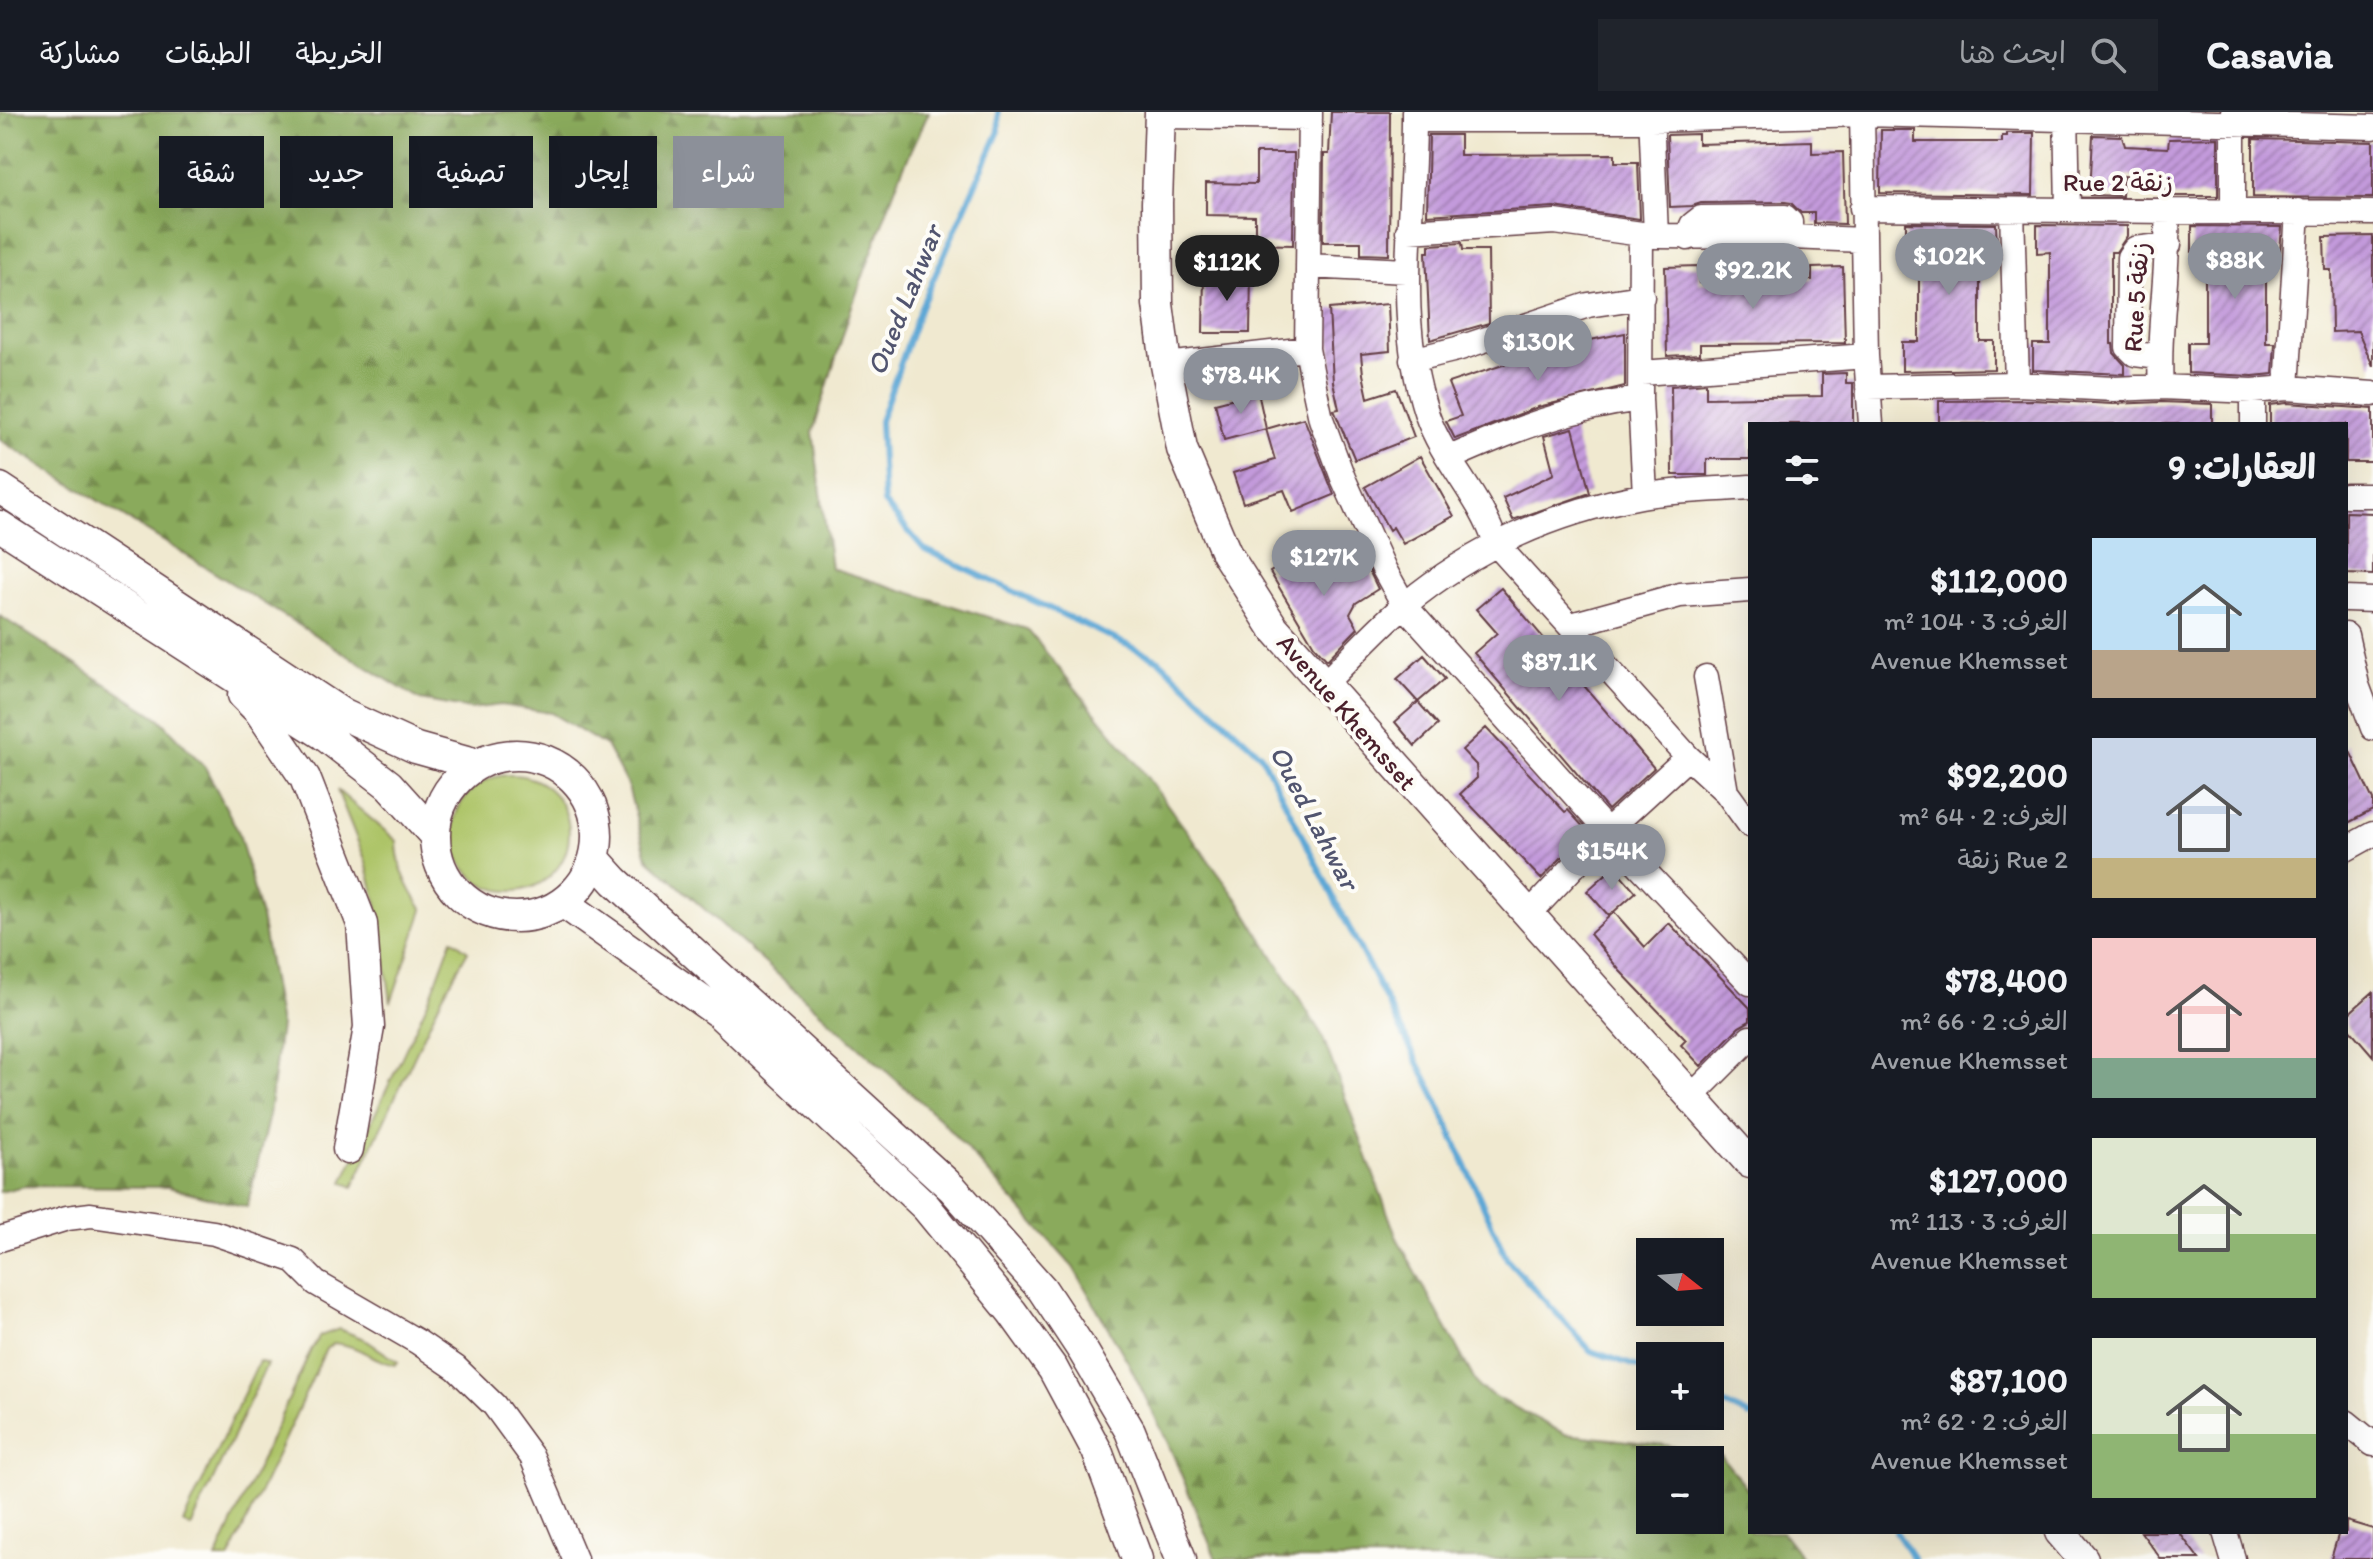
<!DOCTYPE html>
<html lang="ar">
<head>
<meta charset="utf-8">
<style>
	body { margin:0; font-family:Itim,"Playpen Sans Arabic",sans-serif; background:#20242c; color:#f1f3f6; direction:rtl; height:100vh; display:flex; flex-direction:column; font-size:30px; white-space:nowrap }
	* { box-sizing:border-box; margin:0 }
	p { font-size:26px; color:#9ea1a6 }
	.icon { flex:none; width:44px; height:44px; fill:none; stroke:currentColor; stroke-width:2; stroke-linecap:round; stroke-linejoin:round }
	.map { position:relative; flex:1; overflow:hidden; direction:ltr }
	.sheet { position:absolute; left:1748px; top:310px; width:600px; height:1112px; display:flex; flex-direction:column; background:#171b24; border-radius:0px; box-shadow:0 8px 32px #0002; direction:rtl }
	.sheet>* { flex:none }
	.guide { position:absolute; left:24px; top:24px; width:760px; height:72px; direction:rtl; display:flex; gap:16px }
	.needle { width:52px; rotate:107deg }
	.tools { position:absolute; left:1636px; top:1126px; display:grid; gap:16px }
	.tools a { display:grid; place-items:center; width:88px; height:88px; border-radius:0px; background:#171b24; box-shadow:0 8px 32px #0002; font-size:40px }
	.price { position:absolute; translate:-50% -68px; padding:0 18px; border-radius:28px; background:#8c9099; color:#fff; font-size:26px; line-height:52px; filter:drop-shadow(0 2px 4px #0008) }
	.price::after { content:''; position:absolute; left:50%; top:48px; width:24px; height:18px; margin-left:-12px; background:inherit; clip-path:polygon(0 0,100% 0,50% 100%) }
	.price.on { background:#222; color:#fff }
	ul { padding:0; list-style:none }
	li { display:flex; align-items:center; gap:24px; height:200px; padding:0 32px }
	li span { display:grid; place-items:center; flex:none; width:224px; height:160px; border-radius:0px; color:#555 }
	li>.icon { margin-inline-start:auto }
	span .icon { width:96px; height:96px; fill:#fffc; stroke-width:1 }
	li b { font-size:34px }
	h2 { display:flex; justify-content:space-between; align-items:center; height:96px; padding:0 32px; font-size:34px }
	.chip { padding:0 28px; border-radius:0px; background:#171b24; box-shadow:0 8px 32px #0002; font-size:28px; line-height:72px }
	.chip.on { background:#8c9099; color:#fff }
	header { display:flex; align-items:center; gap:48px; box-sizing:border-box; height:112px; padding:0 40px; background:#171b24; border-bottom:2px solid #363941 }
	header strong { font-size:38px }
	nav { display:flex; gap:44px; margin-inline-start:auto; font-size:28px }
	.search { width:560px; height:72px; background:#20242c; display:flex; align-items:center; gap:20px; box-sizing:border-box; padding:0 28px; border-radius:0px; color:#9ea1a6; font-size:30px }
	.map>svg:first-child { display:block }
	.grass { fill:#adc468; stroke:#7c724a; stroke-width:2 }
	.forest { fill:url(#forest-firs); stroke:#6a6444; stroke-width:2; fill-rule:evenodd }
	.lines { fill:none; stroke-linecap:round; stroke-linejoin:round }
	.stream { stroke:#5da7d5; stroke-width:6 }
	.building { fill:url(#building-hatch) }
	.minor-casing { stroke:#633d44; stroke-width:27 }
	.tertiary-casing { stroke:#633d44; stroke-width:33 }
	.minor { stroke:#fff; stroke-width:24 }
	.tertiary { stroke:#fff; stroke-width:30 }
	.labels { text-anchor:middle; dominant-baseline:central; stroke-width:8; stroke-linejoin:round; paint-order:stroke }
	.street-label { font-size:26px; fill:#4a1f2b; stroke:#fdfcf7 }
	.water-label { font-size:28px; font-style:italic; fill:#52556f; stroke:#fdfcf7 }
</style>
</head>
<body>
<header>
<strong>Casavia</strong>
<div class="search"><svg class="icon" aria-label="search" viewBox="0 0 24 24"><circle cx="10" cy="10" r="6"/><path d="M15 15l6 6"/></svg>ابحث هنا</div>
<nav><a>الخريطة</a><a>الطبقات</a><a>مشاركة</a></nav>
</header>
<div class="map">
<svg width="2373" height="1447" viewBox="0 0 2373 1447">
	<defs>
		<pattern id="forest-firs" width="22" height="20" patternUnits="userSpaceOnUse" patternTransform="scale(2)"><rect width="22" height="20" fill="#8aaa5c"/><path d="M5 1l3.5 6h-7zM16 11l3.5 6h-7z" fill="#738a4c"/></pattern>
		<pattern id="building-hatch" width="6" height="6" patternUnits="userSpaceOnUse" patternTransform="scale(2)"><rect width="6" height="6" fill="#c39adb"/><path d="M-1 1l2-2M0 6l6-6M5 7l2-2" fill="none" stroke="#a07db2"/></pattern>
	</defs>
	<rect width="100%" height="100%" fill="#fdfcf7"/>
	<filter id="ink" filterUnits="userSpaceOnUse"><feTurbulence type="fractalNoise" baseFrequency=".0125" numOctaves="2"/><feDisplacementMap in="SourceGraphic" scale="16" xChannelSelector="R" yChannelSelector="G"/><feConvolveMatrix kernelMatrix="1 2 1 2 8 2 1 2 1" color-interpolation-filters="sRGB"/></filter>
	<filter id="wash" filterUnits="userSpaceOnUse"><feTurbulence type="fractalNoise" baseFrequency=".006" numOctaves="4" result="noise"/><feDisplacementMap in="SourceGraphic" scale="32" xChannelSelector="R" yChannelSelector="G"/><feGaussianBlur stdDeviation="1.8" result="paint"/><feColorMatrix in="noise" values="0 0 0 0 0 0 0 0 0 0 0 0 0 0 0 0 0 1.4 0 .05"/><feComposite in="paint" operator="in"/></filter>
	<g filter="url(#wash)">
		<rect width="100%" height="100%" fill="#f0e9d0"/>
		<!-- grass -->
		<path class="grass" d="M453 721a58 58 0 1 1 116 0a58 58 0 1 1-116 0Z
			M337 678 397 729C397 755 408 777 423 798L391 890 377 792 365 747Z
			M452 827 468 839 442 885 353 1075 343 1070 432 881Z
			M339 1217 364 1227 398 1250 395 1253C372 1248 359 1233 334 1231L326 1237 229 1447H216L311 1238 320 1224Z
			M259 1249 267 1252 191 1415 183 1411Z"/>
		<!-- forest -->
		<path class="forest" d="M0 0H929L900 63 851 197 813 320 831 456 1027 517 1135 649 1238 788 1322 923 1397 1126 1479 1276 1565 1322 1666 1333 1721 1344 1750 1380V1420H1782L1803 1447H1216L1169 1333 1129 1252 1073 1155 940 1007 647 746 628 675 607 635 551 601 501 593 470 597 420 588 0 328ZM1650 1348H1710V1408H1650Z
			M0 504 159 606 205 655 239 721 261 805 280 913 269 1003 247 1095 168 1075 24 1074 0 1080Z"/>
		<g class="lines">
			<!-- stream -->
			<path class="stream" d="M998 0 999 19 920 197 880 309 884 391 924 437 1159 548 1261 643 1434 982 1507 1147 1591 1239 1650 1259
				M1710 1285 1750 1304
				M1896 1420 1914 1447"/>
		</g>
		<g id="blocks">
			<!-- building -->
			<path class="building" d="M1331 0H1390L1389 143 1361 142V130H1323L1324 42H1329Z
				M1881 18H1915V30H2002V24H2007V21H2034L2033 83 1880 81Z
				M1698 22V32L1812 29V41L1843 40 1845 112 1814 111V101H1801L1791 91 1785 90 1701 91 1692 94 1670 95 1667 23Z
				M1429 23H1460V43L1615 42V50H1638L1640 107 1554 95 1427 103Z
				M2093 23 2122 24 2125 34 2168 36 2169 27 2218 26V84H2174L2166 82 2167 66 2123 64 2122 84 2090 83Z
				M2253 27 2373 30V86L2253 85Z
				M1256 41H1294L1293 133 1255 132V104L1206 103V71L1256 72Z
				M1906 111 1996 112 1997 138H1980V229H1994V257L1902 259V230H1919V138H1906Z
				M2037 113 2127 114V124L2116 140H2111V232H2113L2114 241 2125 253V262L2033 258V232H2050V140L2037 141Z
				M2192 114 2282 115 2280 139H2266V231H2275L2273 262 2253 264 2188 261V231H2205V139L2192 140Z
				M2373 124V254L2358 219 2332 220 2331 158H2325L2324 125Z
				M1462 131 1463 138H1488L1489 211 1430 228 1426 140H1429V133Z
				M1698 154 1699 171 1812 168V156L1843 155 1845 231 1700 232V242L1667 244 1665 155Z
				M1204 161H1251L1250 221H1203Z
				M1388 192 1390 239 1361 242 1363 262 1368 286 1396 277 1414 325 1355 348 1334 298 1339 297 1333 270 1329 197Z
				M1625 221V274L1538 295 1455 327 1446 309 1461 304 1448 271 1561 234Z
				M1846 261V271H1853V312H1750V347H1707V363H1672L1671 274 1706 271V286L1822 284V262Z
				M1258 280 1266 317 1224 328 1215 291Z
				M2033 288 2113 292 2161 290 2212 292V312H1939V289Z
				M2287 291 2373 297V350H2346V312H2270V293Z
				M1304 306 1334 383 1293 400 1284 378 1243 391 1233 361 1275 348 1266 317Z
				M1573 316 1590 381 1513 408 1503 386 1554 362 1544 324Z
				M1420 344 1454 404 1403 432 1393 415 1389 418 1365 375Z
				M2346 400 2373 401V463L2346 462Z
				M1310 436 1328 465 1362 444 1378 477 1356 491 1350 502 1358 516 1327 548 1314 534 1270 460Z
				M1501 476 1654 656 1608 698 1474 541 1497 521 1476 497Z
				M1424 543 1445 567 1418 590 1397 567Z
				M1418 590 1438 613 1415 634 1395 610Z
				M1486 616 1565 700 1568 698 1587 719 1541 767 1460 682 1477 666 1476 653 1462 638Z
				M2346 631 2373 688V698L2346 712Z
				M1614 755 1636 780 1609 804 1587 779Z
				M1614 800 1645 835 1669 811 1750 896V909L1739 915 1701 954 1681 933 1686 928 1620 859 1590 822Z
				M2373 880V944L2346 913V904Z
				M2346 1409 2373 1417V1447H2331L2339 1420H2346Z
				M2141 1420H2179L2199 1447H2161Z"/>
		</g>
	</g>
	<g filter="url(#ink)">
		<use href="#blocks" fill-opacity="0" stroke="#633d44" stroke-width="2"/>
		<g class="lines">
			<defs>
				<path id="minor" d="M1310 0 1307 237 1315 279 1321 307 1343 366 1384 457 1404 493 1607 719 1750 871
					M1414 0C1415 104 1393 201 1427 303 1443 349 1481 385 1496 432L1688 645 1726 680 1750 713
					M1651 0 1656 124
					M1862 0 1866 244 1871 312
					M2066 0 2068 97
					M2233 0V101
					M1160 4 1310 6
					M1414 8H1651L1862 2 2373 15
					M1862 96 2373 101
					M2012 98 2017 272
					M1408 119 1555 110 1656 124 1790 125 1863 128
					M1641 123 1640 287 1645 383
					M1688 126 1692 113 1701 106 1785 105 1790 110V125
					M1308 154 1406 159
					M2159 245 2135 242 2128 235 2129 145 2135 137 2169 133
					M1412 248 1457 237 1588 193 1642 185
					M1166 253 1307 237
					M1642 261 1866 244
					M1868 275 2017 272 2114 277 2161 275 2253 279 2287 276 2373 282
					M2161 275C2157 216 2170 157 2167 97
					M2287 276 2298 99
					M2253 279V312
					M1450 346C1515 317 1569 296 1640 287
					M2346 383H2373
					M2346 487 2373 488
					M1571 513 1680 483 1750 478
					M2346 523 2357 573 2373 616
					M1706 565 1726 680
					M1323 573C1350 547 1376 516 1406 492 1473 436 1555 400 1641 384 1676 378 1714 378 1750 375
					M2346 737 2373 722
					M1528 803 1607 719 1688 645
					M1691 985 1750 926
					M0 1127 67 1106 91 1103 214 1121 293 1148 316 1171 418 1230 456 1256 494 1293 532 1345 575 1447
					M2346 1310 2373 1332
					M2225 1420 2233 1447"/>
				<path id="tertiary" d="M1160 0 1157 91 1158 192 1166 253 1182 337 1226 441 1273 515 1750 1051
					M0 376 344 603 416 636 477 653
					M0 414 324 623 389 673 435 724
					M243 583 260 600 305 666 362 812 369 915 348 1037
					M435 724a81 81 0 1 1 162 0a81 81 0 1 1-162 0Z
					M595 747 615 769 953 1077 1042 1177 1083 1239 1130 1319 1181 1447
					M564 791 719 901 926 1095 1012 1200 1053 1257 1097 1339 1137 1447
					M2060 1420 2083 1447"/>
			</defs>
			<!-- minor casing -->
			<use href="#minor" class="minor-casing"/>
			<!-- tertiary casing -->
			<use href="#tertiary" class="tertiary-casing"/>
			<!-- minor -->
			<use href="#minor" class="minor"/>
			<!-- tertiary -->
			<use href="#tertiary" class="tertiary"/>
		</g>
	</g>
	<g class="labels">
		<!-- street labels -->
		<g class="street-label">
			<text x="2118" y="70">Rue 2 زنقة</text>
			<text transform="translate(2136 185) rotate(-86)">Rue 5 زنقة</text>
			<text transform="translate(1347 600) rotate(49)">Avenue Khemsset</text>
		</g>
		<!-- water labels -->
		<g class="water-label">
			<text transform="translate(904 188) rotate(-68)">Oued Lahwar</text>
			<text transform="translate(1315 705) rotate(62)">Oued Lahwar</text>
		</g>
	</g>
</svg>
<div class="tools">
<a><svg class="needle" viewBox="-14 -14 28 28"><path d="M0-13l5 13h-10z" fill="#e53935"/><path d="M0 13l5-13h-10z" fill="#9ea1a6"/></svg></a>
<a>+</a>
<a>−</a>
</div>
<b class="price" style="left:1949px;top:185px">$102K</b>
<b class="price" style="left:2235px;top:189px">$88K</b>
<b class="price on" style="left:1227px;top:191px">$112K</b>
<b class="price" style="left:1753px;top:199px">$92.2K</b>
<b class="price" style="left:1538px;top:271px">$130K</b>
<b class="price" style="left:1241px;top:304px">$78.4K</b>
<b class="price" style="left:1324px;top:486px">$127K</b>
<b class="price" style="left:1559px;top:591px">$87.1K</b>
<b class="price" style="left:1612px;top:780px">$154K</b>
<div class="guide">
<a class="chip on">شراء</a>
<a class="chip">إيجار</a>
<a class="chip">تصفية</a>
<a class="chip">جديد</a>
<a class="chip">شقة</a>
</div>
<section class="sheet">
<h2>العقارات: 9<svg class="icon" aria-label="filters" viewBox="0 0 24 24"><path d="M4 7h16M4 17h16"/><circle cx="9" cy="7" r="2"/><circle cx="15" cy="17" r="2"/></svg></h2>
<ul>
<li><span style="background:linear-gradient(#bfe0f5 70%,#b9a48a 0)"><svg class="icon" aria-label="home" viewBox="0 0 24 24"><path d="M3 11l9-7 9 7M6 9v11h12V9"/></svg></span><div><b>$112,000</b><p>الغرف: 3 · 104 m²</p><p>Avenue Khemsset</p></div></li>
<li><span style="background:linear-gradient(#c9d6e8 75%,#c2b280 0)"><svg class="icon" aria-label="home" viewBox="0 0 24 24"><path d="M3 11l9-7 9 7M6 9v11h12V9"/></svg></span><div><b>$92,200</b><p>الغرف: 2 · 64 m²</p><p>Rue 2 زنقة</p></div></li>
<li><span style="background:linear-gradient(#f6c9c9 75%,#7fa58c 0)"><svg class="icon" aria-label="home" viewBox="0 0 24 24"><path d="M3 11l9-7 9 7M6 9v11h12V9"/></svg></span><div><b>$78,400</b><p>الغرف: 2 · 66 m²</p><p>Avenue Khemsset</p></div></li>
<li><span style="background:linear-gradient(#dfe7d0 60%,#8fb573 0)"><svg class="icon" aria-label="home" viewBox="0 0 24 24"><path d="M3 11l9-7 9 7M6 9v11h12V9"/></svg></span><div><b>$127,000</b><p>الغرف: 3 · 113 m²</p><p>Avenue Khemsset</p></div></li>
<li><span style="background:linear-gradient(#dfe7d0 60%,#8fb573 0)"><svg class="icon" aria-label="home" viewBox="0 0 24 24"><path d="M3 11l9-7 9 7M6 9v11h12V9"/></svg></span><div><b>$87,100</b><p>الغرف: 2 · 62 m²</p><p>Avenue Khemsset</p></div></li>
</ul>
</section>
</div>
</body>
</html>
